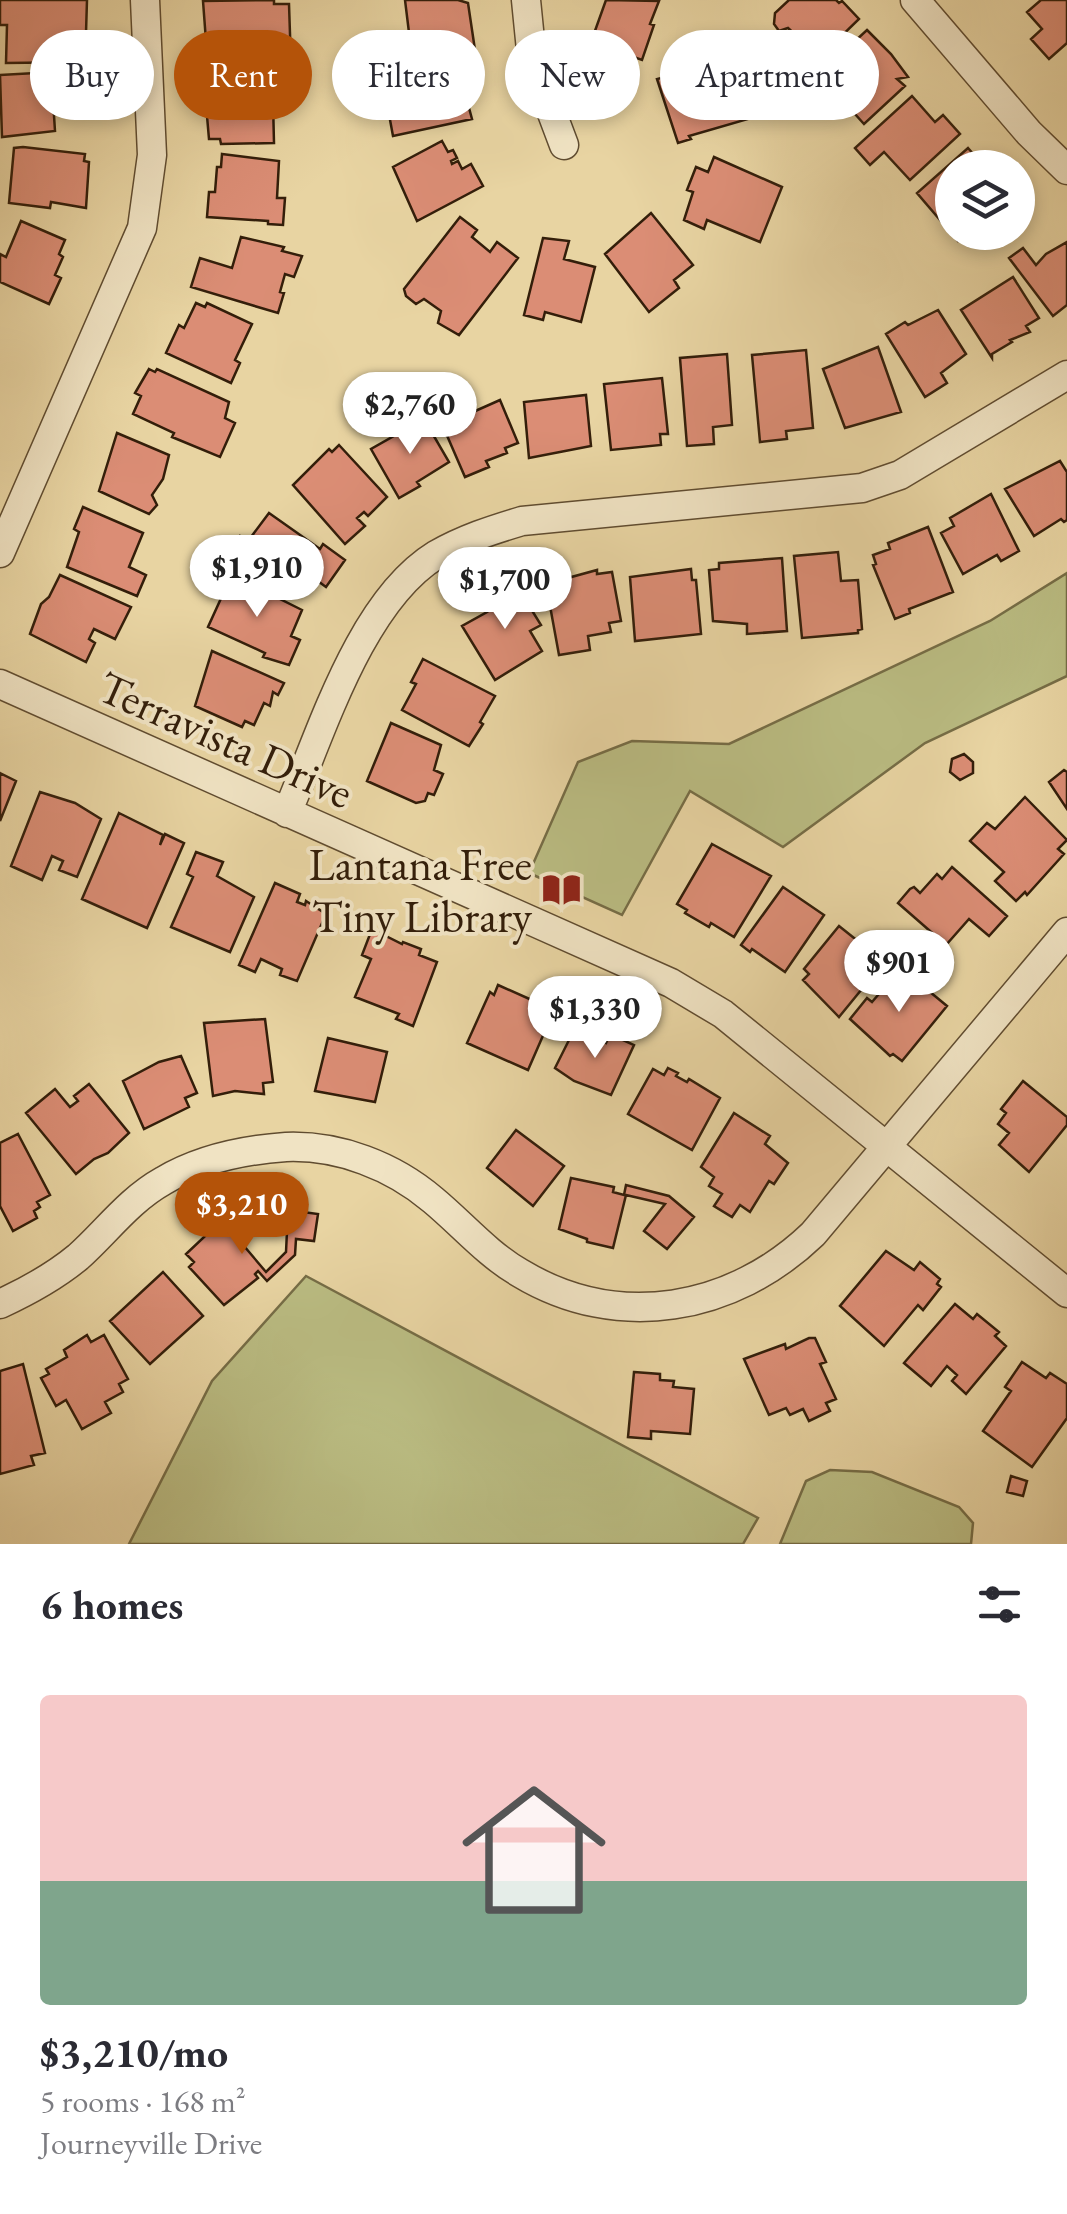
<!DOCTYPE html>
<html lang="en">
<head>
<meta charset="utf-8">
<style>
	body { margin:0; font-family:"EB Garamond",serif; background:#f2f2f3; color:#2b2b33; height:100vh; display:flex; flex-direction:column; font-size:38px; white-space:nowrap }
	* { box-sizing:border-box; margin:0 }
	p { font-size:32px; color:#7c7c81 }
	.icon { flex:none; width:55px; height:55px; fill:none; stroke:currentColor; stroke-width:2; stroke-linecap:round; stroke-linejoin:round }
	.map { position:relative; height:1544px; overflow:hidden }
	.details { display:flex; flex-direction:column; background:#fff; flex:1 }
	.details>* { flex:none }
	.guide { position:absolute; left:30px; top:30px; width:1008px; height:90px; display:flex; gap:20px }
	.fabs { position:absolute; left:935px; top:150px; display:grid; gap:20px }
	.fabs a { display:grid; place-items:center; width:100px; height:100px; border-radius:50%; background:#fff; box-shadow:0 5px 15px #0003; font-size:50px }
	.price { position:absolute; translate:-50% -85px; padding:0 22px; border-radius:35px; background:#fff; color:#222; font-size:32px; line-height:65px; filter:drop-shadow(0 2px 5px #0008) }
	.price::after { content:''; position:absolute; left:50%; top:60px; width:30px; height:22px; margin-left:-15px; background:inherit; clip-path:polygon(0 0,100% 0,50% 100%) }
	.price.selected { background:#b45309; color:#fff }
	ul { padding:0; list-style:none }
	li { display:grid; align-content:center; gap:20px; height:530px; padding:0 40px }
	li span { display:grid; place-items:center; height:310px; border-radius:10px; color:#555 }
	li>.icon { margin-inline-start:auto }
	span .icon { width:180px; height:180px; fill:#fffc; stroke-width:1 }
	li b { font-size:42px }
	h2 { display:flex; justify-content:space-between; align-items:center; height:120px; padding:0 40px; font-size:42px }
	.pill { padding:0 35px; border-radius:45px; background:#fff; box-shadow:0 5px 15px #0003; font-size:35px; line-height:90px }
	.pill.selected { background:#b45309; color:#fff }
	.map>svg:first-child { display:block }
	.green { fill:#babc82; stroke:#766d46; stroke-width:2.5 }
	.building { fill:#db8d75; stroke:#331e0a; stroke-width:2.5 }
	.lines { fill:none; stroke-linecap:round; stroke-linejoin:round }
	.minor-casing { stroke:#604c30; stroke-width:31 }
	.minor { stroke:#f0e3c3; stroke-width:28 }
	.labels { text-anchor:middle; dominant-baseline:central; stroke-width:8; stroke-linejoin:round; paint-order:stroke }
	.street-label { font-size:45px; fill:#331e0a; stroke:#f0e3c3 }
	.poi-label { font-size:45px; fill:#331e0a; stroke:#f0e3c3; text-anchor:end }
</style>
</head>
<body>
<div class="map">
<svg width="1067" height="1544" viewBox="0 0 1067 1544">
	<rect width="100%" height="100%" fill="#e8d4a2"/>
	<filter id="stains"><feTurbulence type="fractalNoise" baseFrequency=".002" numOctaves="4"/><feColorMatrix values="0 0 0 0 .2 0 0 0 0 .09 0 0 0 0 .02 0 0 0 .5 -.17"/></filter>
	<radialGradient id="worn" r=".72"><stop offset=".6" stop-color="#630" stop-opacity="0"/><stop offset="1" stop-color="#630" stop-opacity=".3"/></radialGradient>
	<!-- green -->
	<path class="green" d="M1067 573V676L925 743 783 847 690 791 622 915 529 873 578 762 632 741 729 744 990 621Z
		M306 1276 758 1518 743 1544H129L212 1381Z
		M830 1470 872 1472 959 1507 973 1523 971 1544H780L806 1481Z"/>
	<!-- building -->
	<path class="building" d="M0 0H87L86 33H90V62L6 63 7 25H0Z
		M274 0V4H289L291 64 240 65V56H226V41H206L203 1Z
		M405 0H458L468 3 475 50 412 57Z
		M606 0 659 1 650 24 654 25 642 60 591 42Z
		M789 0H836L839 3 842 1 859 19 818 59 799 46V38L788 28 779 31 774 24 775 13Z
		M1041 0H1067V43L1049 59 1031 39 1042 29 1027 12Z
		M867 30 891 54 908 77 897 79 905 86 864 124 837 94 822 108 804 88Z
		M728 60 748 119 689 136 691 139 678 143 657 79Z
		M471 64 476 91 465 93 472 119 393 136 383 82Z
		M89 70 91 98 53 100 55 131 2 137 0 75Z
		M281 74 282 102H273L274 143 221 144 220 139H209L207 116 208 99H211L210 76Z
		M912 96 935 122 943 115 960 134 910 180 884 152 870 165 855 148Z
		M442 141 448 152 453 150 457 158 451 161 452 164 458 161 462 169 471 164 483 186 417 221 393 167Z
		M23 147 85 154 84 161 89 162 86 208 51 202 50 208 9 203 14 148Z
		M968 148 983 165 985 163 990 168H952V232H967L958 241 917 193Z
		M222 154 279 161 277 198H285L283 225 268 224V221L207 217 209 192H215L217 167H221Z
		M714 157 782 187 760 242 707 220 704 229 684 220 693 192 687 190 696 167 708 172Z
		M651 213 693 265 674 280 679 288 649 312 605 254Z
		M460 217 477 230 472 237 490 252 497 242 518 258 459 335 438 323 441 311 424 299 416 304 406 296 404 289Z
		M21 221 65 240 59 254 63 257 55 275 61 278 49 304 0 282V254L6 257Z
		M241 237 284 247 282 251 302 256 294 277 285 274 280 292 284 293 278 313 191 287 200 258 232 268Z
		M543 238 569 241 564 259 595 267 581 322 545 312 543 320 524 315Z
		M1067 242V305L1053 316 1009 258 1023 248 1036 265 1046 254Z
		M1013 277 1039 318 1026 326 1030 332 1010 340 1012 342 992 354V358L961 310Z
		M196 303 205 307 207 303 252 324 235 360 240 363 231 383 166 353 179 325 184 328Z
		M938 310 966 354 941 373 947 383 925 397 886 334 905 322 908 325Z
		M878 347 901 412 845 428 823 369Z
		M806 350 813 428 786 431 787 439 760 442 752 355Z
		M727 354 732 425 713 427 714 444 687 446 680 358Z
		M149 369 155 372 157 369 229 402 225 418 235 423 220 457 172 437 174 433 133 414 141 396 135 393Z
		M662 378 668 434H660L661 445 611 450 604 384Z
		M586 395 591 446 529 458 524 402Z
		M500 400 518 443 505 448 507 453 486 461 489 467 465 477 442 424 445 423 442 417 461 409 464 416Z
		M424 419 449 462 417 482 420 486 399 498 371 449Z
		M117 433 169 455 163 479 152 495 157 505 149 514 99 491Z
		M339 445 387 497 368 516 364 512 357 518 365 526 345 544 293 485 329 449 332 452Z
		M1060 461 1067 472V520L1064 522 1061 519 1034 536 1005 489Z
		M991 494 1019 551 1001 561 997 555 963 574 941 533 954 526 950 518Z
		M83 507 143 533 129 567 146 575 137 596 67 567 79 532 74 529Z
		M269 513 320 549 323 544 345 560 326 587 311 576 295 592 232 548 240 536 248 541Z
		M928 527 953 592 909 609 910 613 895 619 873 565 876 564 873 555 890 549 888 543Z
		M838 552 841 581 858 580 862 629 858 630V633L802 638 794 556Z
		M782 558 787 631 747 634V624L713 621 709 570 719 569V563Z
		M691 569 692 580H696L701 634 635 641 630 577Z
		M597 570V574L612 572 621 621 609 623 611 632 588 636 590 650 559 655 546 584Z
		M60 575 131 607 115 639 94 629 89 639 95 643 86 662 30 634 41 604 49 597Z
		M231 578 254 586 302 610 291 636 300 640 289 665 263 657 265 653 208 627 223 594 221 592 225 581 229 583Z
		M515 583 541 625 530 631 542 651 495 680 462 626 487 612 481 602Z
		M212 651 284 683 278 695 273 692 270 706 264 703 254 725 245 721 242 727 195 706Z
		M423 659 495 696 480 722 483 724 469 746 402 710 416 684 411 682Z
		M391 723 441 745 434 770 443 774 434 795 428 793 425 801 416 803 367 781Z
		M964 754 973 762V773L960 780 950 772 952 759Z
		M1064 770 1067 772V809L1049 782Z
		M0 773 16 781 0 821Z
		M40 792 75 803 101 819 77 877 59 870 63 861 52 856 42 880 11 866Z
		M1025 797 1067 840 1058 849 1064 854 1027 895 1025 892 1016 901 995 881 1004 872 970 841 987 823 995 829Z
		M119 813 163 835 160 845 165 834 184 843 147 928 82 899Z
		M712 844 771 876 734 937 711 923 709 927 685 913 687 910 677 904Z
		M196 852 223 862 217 876 254 897 230 952 171 927 193 877 187 874Z
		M952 867 1007 916 989 936 969 919 946 945 898 903 910 889 914 887 920 893 937 874 942 879Z
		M275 883 300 894 297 902 305 905 306 901 326 914 297 981 280 975 282 969 261 959 255 972 239 965Z
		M783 887 824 915 785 972 752 949 750 952 741 945Z
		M839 926 884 962 839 1017 803 980 809 974 804 969Z
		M372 929 402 944 403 942 421 949 419 955 437 962 413 1026 396 1019 399 1014 355 997 371 959 362 955Z
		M901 968 947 1006 902 1061 893 1054 890 1056 887 1053 850 1019 867 998 872 1002Z
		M498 985 534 1001 532 1006 552 1015 528 1070 467 1043 490 992 494 995Z
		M265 1019 273 1082 263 1083 264 1094 235 1091 213 1096 204 1023Z
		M585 1033 606 1043 610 1034 634 1045 611 1095 574 1081 555 1068 572 1034 582 1038Z
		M328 1038 387 1052 375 1102 315 1091Z
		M181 1056 197 1093 185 1098 189 1107 144 1129 123 1081 159 1062Z
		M668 1068 678 1073 676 1076 687 1082 689 1079 720 1098 692 1150 628 1114 653 1069 664 1075Z
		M1023 1081 1067 1117V1125L1029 1172 999 1145 1009 1133 998 1124 1006 1113 1001 1109Z
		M89 1084 129 1133 108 1153 94 1159 76 1174 26 1113 55 1089 70 1107 78 1101 74 1096Z
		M734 1113 770 1136 765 1144 788 1163 774 1184 769 1181 750 1212 740 1205 732 1217 714 1206 722 1194 709 1186 714 1177 701 1167Z
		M516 1130 564 1166 533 1206 487 1168Z
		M18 1134 50 1195 37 1202 40 1207 34 1211 37 1218 13 1231 0 1206V1143Z
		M571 1178 614 1187 613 1192 624 1195 626 1185 669 1196 694 1217 667 1249 644 1231 665 1204 626 1195 613 1248 587 1242V1239L559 1229Z
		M288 1210 318 1214 314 1241 296 1239 295 1255 267 1281 258 1271 255 1274 258 1278 224 1305 189 1267 194 1262 186 1254 222 1220 266 1272 286 1252Z
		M886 1251 914 1270 920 1262 940 1279 937 1284 941 1287 923 1310 918 1305 884 1346 840 1306Z
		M163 1272 203 1316 150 1364 110 1321Z
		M955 1304 973 1319 977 1314 999 1332 995 1336 1006 1346 966 1394 952 1381 957 1375 947 1366 931 1386 904 1363Z
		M87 1335 91 1342 104 1335 128 1379 119 1384 123 1392 105 1402 111 1413 82 1429 66 1400 56 1406 41 1378 49 1374 46 1369 67 1357 64 1350Z
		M809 1338H815L826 1362 820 1364 836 1399 826 1403 830 1411 809 1421 803 1409 790 1415 786 1408 769 1415 744 1359 785 1344 786 1349Z
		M1022 1362 1046 1378 1050 1373 1067 1384V1418L1032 1467 983 1431 1011 1391 1005 1387Z
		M23 1364 45 1453 31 1456 34 1465 0 1474V1371Z
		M634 1372 660 1374V1380L674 1381 673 1387 694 1389 690 1434 651 1431V1439L628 1437Z
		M1011 1476 1027 1481 1023 1496 1007 1492Z"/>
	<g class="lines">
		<defs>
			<path id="minor" d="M526 0 532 60 564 145
				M915 0 1029 133 1067 170
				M0 553 142 228 152 155 145 0
				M0 684 671 983 723 1014 1067 1293
				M287 813C321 734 360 602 436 555 464 539 492 530 522 521L862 488 900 475 1067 375
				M0 1304C28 1291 54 1277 78 1257 106 1232 129 1200 163 1181 200 1159 243 1150 286 1147 339 1145 393 1166 433 1200 462 1224 487 1254 520 1273 618 1332 733 1311 813 1234L1067 932"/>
		</defs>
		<!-- minor casing -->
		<use href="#minor" class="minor-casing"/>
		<!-- minor -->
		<use href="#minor" class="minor"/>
	</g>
	<!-- icons -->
	<defs>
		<symbol id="library-bare" viewBox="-9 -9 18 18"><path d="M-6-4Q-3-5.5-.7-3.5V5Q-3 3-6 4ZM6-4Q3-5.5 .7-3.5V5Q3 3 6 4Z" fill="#8f2418" stroke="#f0e3c3" stroke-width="2.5" paint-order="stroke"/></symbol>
	</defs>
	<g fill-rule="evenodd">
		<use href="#library-bare" x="534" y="862" width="55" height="55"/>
	</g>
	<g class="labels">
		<!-- street labels -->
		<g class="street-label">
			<text transform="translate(226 739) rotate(24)">Terravista Drive</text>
		</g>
		<!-- poi labels -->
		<g class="poi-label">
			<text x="532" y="864">Lantana Free<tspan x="532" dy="52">Tiny Library</tspan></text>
		</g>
	</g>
	<rect width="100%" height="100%" filter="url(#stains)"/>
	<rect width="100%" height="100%" fill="url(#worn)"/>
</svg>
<div class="fabs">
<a><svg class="icon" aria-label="layers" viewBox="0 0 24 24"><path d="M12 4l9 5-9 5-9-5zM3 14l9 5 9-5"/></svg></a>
</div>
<b class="price" style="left:410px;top:457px">$2,760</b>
<b class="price" style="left:257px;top:620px">$1,910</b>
<b class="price" style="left:505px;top:632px">$1,700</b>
<b class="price" style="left:899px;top:1015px">$901</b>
<b class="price" style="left:595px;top:1061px">$1,330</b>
<b class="price selected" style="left:242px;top:1257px">$3,210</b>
<div class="guide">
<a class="pill">Buy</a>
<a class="pill selected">Rent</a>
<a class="pill">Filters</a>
<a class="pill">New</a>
<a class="pill">Apartment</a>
</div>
</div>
<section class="details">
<h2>6 homes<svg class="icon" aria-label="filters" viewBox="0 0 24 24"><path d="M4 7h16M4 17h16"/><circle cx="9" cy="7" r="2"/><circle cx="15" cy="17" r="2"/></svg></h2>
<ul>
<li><span style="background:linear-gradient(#f6c9c9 60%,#7fa58c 0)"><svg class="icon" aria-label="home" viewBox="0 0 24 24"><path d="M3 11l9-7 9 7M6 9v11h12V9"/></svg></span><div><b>$3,210/mo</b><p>5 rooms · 168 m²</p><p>Journeyville Drive</p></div></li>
</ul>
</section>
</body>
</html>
